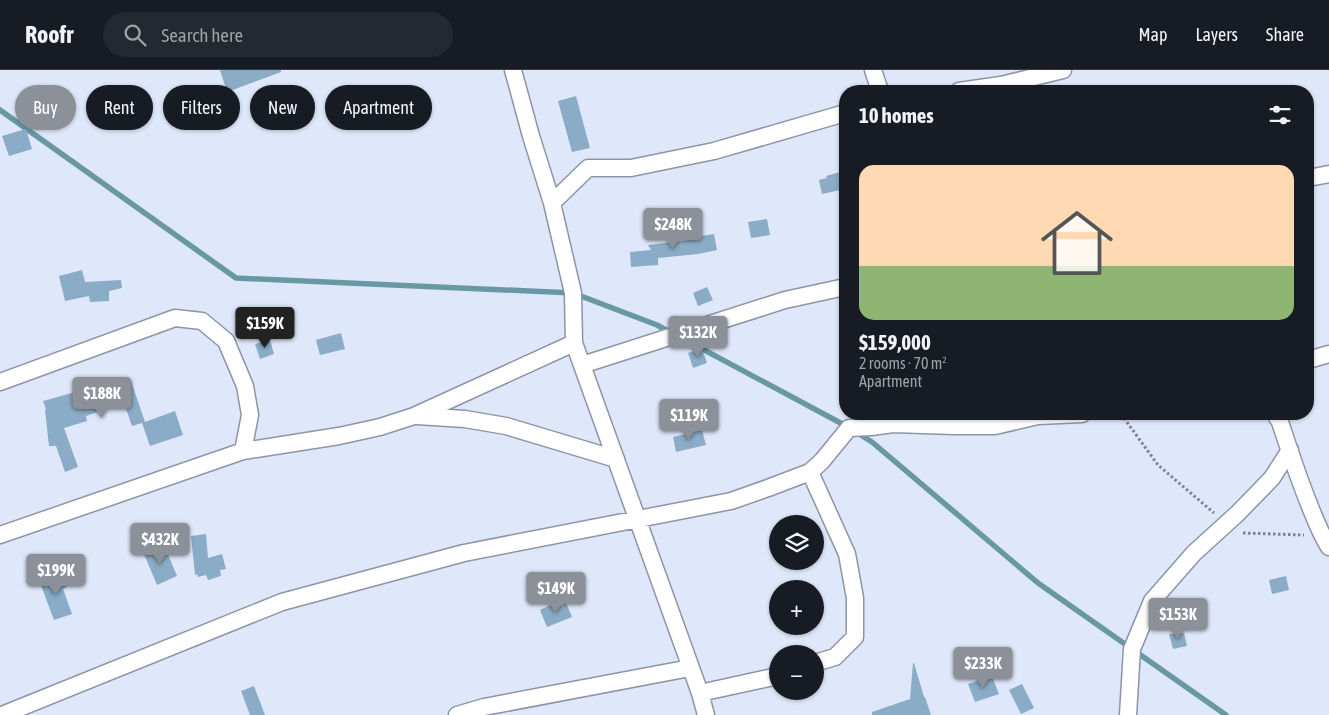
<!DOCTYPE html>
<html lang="en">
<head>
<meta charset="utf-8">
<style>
	body { margin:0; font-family:"Asap Condensed",sans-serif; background:#242831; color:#f1f3f6; height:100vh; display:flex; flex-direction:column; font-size:19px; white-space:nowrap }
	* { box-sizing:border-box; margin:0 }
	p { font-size:16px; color:#9ea1a6 }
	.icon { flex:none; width:28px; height:28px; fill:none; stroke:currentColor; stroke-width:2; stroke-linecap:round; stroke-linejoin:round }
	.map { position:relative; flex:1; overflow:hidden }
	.details { position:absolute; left:839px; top:15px; width:475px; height:335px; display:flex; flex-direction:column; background:#171b24; border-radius:20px; box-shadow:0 1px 4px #0004 }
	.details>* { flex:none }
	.banner { position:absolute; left:15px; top:15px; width:475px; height:45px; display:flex; gap:10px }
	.controls { position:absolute; left:769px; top:445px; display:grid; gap:10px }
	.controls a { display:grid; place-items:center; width:55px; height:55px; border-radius:50%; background:#171b24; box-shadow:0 1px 4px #0004; font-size:25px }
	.price { position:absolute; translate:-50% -42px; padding:0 11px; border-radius:5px; background:#8c9099; color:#fff; font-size:16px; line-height:32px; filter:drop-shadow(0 1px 2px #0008) }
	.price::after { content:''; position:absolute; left:50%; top:30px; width:15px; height:11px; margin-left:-8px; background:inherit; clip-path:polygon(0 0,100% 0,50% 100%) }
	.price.selected { background:#222; color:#fff }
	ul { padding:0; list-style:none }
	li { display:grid; align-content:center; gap:10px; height:265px; padding:0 20px }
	li span { display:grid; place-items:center; height:155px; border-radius:15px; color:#555 }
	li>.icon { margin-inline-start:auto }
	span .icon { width:90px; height:90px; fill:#fffc; stroke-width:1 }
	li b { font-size:21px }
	h2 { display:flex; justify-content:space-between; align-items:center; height:60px; padding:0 20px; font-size:21px }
	.pill { padding:0 18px; border-radius:22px; background:#171b24; box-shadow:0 1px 4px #0004; font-size:18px; line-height:45px }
	.pill.selected { background:#8c9099; color:#fff }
	header { display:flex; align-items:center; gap:30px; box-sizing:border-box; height:70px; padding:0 25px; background:#171b24; border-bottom:1px solid #363941 }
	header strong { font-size:24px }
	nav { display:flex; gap:28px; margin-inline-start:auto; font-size:18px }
	.search { width:350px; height:45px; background:#242831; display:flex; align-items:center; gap:12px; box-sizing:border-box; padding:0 18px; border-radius:28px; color:#9ea1a6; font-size:19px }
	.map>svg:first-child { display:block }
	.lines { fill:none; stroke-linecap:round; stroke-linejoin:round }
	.stream { stroke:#6998a5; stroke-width:5.5 }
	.building { fill:#8aacc7 }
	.minor-casing { stroke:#8e94a6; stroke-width:19 }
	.path { stroke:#7d828f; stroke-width:3; stroke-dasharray:2.5 2.5; stroke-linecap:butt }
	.minor { stroke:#fff; stroke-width:16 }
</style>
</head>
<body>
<header>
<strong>Roofr</strong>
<div class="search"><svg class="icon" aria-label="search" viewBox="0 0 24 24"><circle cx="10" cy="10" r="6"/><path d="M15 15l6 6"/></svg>Search here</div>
<nav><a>Map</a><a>Layers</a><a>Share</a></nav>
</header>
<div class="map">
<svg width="1329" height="645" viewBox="0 0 1329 645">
	<rect width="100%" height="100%" fill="#dfe7fa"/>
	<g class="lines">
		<!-- stream -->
		<path class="stream" d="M0 40 236 208 573 223 657 255 671 263
			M680 267 848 357
			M856 362 872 372 1038 513 1226 645"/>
	</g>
	<!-- building -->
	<path class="building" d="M220 0H281V2L227 22Z
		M576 26 590 78 572 82 558 31Z
		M26 59 32 79 9 86 2 66Z
		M840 102 841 106 845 105V119L822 124 819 110 827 108 826 106Z
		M767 149 770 165 751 168 748 152Z
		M714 164 717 180 698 184 658 188V195L631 197 630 182 651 180 648 175 689 170V168Z
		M82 200 85 212 121 210 122 218 109 221V231L90 232 89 226 65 231 59 206Z
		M707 217 713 230 698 236 693 223Z
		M341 263 345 279 320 285 316 270Z
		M270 270 274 284 260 289 255 274Z
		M702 278 707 293 693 298 688 283Z
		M131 311 145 352 175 341 183 365 150 376 142 353 132 356 124 333 86 346 87 351 64 358 78 397 65 402 56 376H49L45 340 46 339 43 331 79 321 82 332 119 319 118 316Z
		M702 360 706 375 676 382 673 367Z
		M206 464 208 488 222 484 226 499 220 500 221 506 208 510 206 505 198 507 197 504 195 505 191 466Z
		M164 475 177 506 157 515 144 484Z
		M63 503 67 517 63 519 72 544 54 550 39 510Z
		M1286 506 1289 520 1272 524 1269 510Z
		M559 531 561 536 566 533 572 547 547 557 540 540Z
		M1184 563 1187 576 1173 579 1169 564Z
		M913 593H914L924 627H925L931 645H872V642L910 629Z
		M992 606 999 624 975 632 968 614Z
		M1022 614 1034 638 1021 644 1009 620Z
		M254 616 265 645H250L241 621Z"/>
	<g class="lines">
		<defs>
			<path id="minor" d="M513 0 531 66 552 133 573 223 574 273 700 623 706 645
				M873 0 880 21
				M959 21 1001 15 1063 0
				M1308 108 1329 104
				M552 133 588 98H631L714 81 845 43
				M1308 290 1329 284
				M582 295 785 230 845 217
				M0 312 175 248 202 251 226 271 245 316 250 345 243 381
				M1275 344 1280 352C1289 379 1298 407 1309 434 1315 449 1320 463 1329 477
				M417 346 465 349 506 356 616 389
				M810 402 847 484 855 528V567L835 587 815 593
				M0 465 243 381 339 366 380 357 414 346 574 273
				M700 623 778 606
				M2 645 282 532 464 483 731 431 768 418 810 402 822 391 849 358 871 357 893 354 954 356H995L1038 346 1082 344
				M457 645 484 637 690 598
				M1128 645 1132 579 1152 531 1194 483 1237 444 1272 408 1290 380"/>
		</defs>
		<!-- minor casing -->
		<use href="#minor" class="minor-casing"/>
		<!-- path -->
		<path class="path" d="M1121 344 1158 395 1214 443
			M1243 463 1304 465"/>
		<!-- minor -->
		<use href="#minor" class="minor"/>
	</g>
</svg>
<div class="controls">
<a><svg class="icon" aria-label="layers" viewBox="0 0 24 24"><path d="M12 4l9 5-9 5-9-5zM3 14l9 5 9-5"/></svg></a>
<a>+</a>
<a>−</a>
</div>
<b class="price" style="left:673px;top:180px">$248K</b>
<b class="price selected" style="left:265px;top:279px">$159K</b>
<b class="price" style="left:698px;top:288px">$132K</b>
<b class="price" style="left:102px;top:349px">$188K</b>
<b class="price" style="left:689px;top:371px">$119K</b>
<b class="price" style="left:160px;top:495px">$432K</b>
<b class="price" style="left:56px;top:526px">$199K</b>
<b class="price" style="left:556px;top:544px">$149K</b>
<b class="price" style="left:1178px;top:570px">$153K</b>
<b class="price" style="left:983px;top:619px">$233K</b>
<div class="banner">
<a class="pill selected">Buy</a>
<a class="pill">Rent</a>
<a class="pill">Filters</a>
<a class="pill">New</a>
<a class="pill">Apartment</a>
</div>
<section class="details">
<h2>10 homes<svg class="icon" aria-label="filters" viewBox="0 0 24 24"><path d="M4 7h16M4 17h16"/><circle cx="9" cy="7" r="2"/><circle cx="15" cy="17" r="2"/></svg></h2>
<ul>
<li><span style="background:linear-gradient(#ffd9b3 65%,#8fb573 0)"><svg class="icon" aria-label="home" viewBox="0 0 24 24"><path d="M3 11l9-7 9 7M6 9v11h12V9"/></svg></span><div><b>$159,000</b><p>2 rooms · 70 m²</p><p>Apartment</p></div></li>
</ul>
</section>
</div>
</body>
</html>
